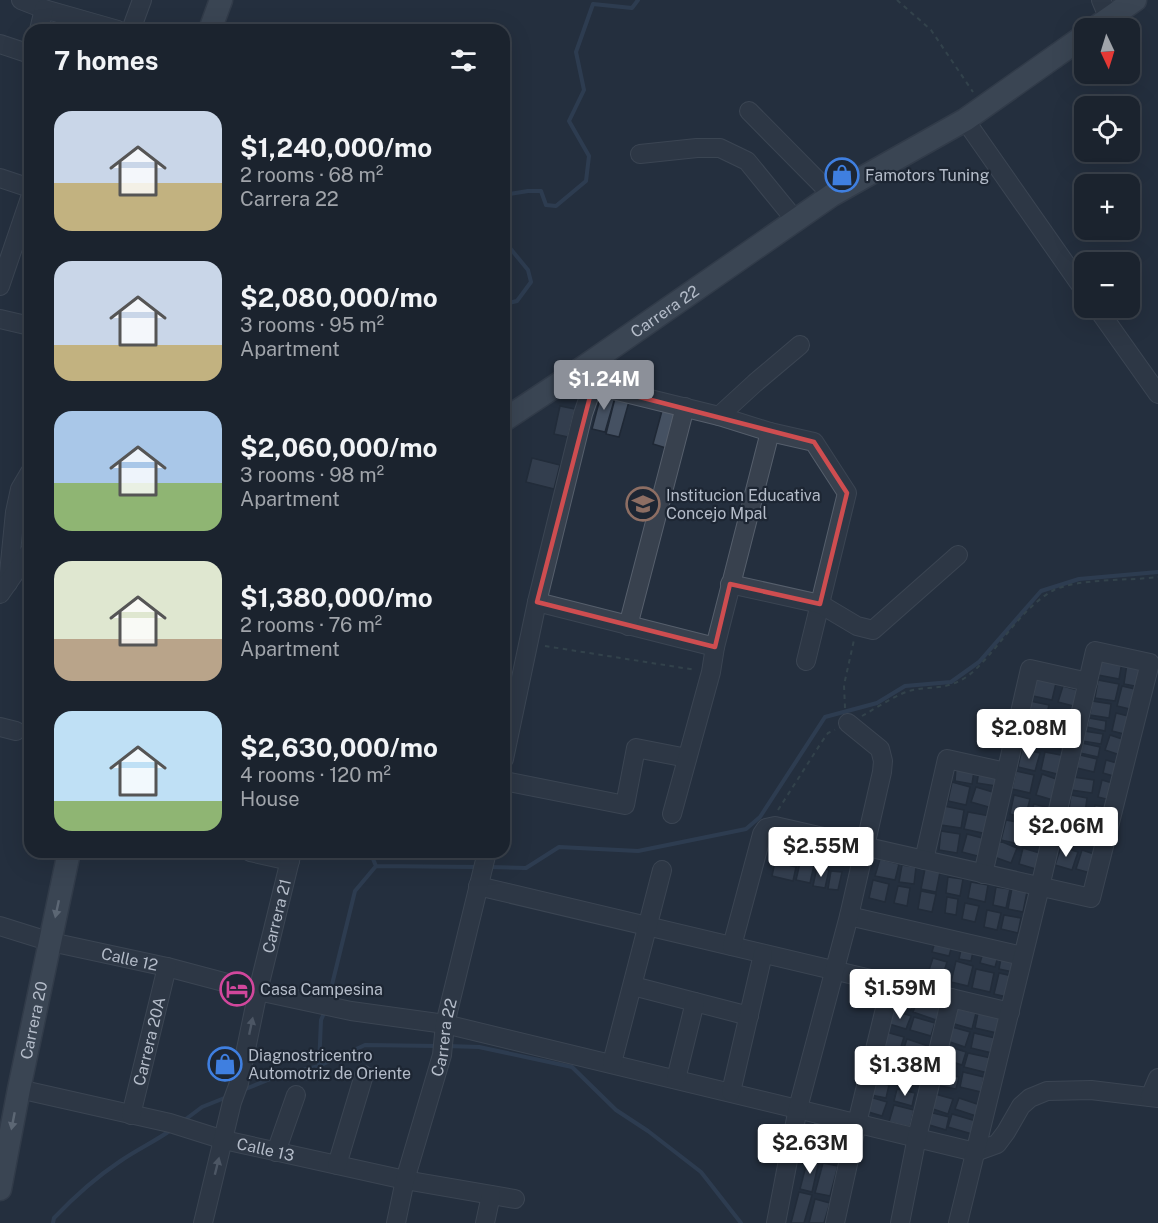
<!DOCTYPE html>
<html lang="en">
<head>
<meta charset="utf-8">
<style>
	body { margin:0; font-family:"Public Sans",sans-serif; background:#282f3a; color:#f1f3f6; height:100vh; display:flex; flex-direction:column; font-size:22px; white-space:nowrap }
	* { box-sizing:border-box; margin:0 }
	p { font-size:20px; color:#a0a4aa }
	.icon { flex:none; width:33px; height:33px; fill:none; stroke:currentColor; stroke-width:2; stroke-linecap:round; stroke-linejoin:round }
	.map { position:relative; flex:1; overflow:hidden }
	.sheet { position:absolute; left:24px; top:24px; width:486px; height:834px; display:flex; flex-direction:column; background:#1b232e; border-radius:18px; box-shadow:0 6px 24px #0002,0 0 0 2px #39404a }
	.sheet>* { flex:none }
	.needle { width:39px; rotate:176deg }
	.buttons { position:absolute; left:1074px; top:18px; display:grid; gap:12px }
	.buttons a { display:grid; place-items:center; width:66px; height:66px; border-radius:12px; background:#1b232e; box-shadow:0 6px 24px #0002,0 0 0 2px #39404a; font-size:30px }
	.price { position:absolute; translate:-50% -51px; padding:0 14px; border-radius:6px; background:#fff; color:#222; font-size:20px; line-height:39px; filter:drop-shadow(0 2px 3px #0008) }
	.price::after { content:''; position:absolute; left:50%; top:36px; width:18px; height:14px; margin-left:-9px; background:inherit; clip-path:polygon(0 0,100% 0,50% 100%) }
	.price.selected { background:#8c9099; color:#fff }
	ul { padding:0; list-style:none }
	li { display:flex; align-items:center; gap:18px; height:150px; padding:0 30px }
	li span { display:grid; place-items:center; flex:none; width:168px; height:120px; border-radius:18px; color:#555 }
	li>.icon { margin-inline-start:auto }
	span .icon { width:72px; height:72px; fill:#fffc; stroke-width:1 }
	li b { font-size:26px }
	h2 { display:flex; justify-content:space-between; align-items:center; height:72px; padding:0 30px; font-size:26px }
	.map>svg:first-child { display:block }
	.lines { fill:none; stroke-linecap:round; stroke-linejoin:round }
	.stream { stroke:#394c67; stroke-width:4 }
	.building { fill:#455162; stroke:#1f2835; stroke-width:1.5 }
	.minor-casing { stroke:#565f6c; stroke-width:20 }
	.major-casing { stroke:#414a57; stroke-width:25 }
	.path { stroke:#44595c; stroke-width:2; stroke-dasharray:4.5 4.5; stroke-linecap:butt }
	.minor { stroke:#38414e; stroke-width:18 }
	.major { stroke:#56606e; stroke-width:22 }
	.oneway { fill:#a1aab7 }
	.oneway2 { fill:#7c8592 }
	.marked { fill:none; stroke:#ce4d50; stroke-width:4.5; stroke-linejoin:round }
	.labels { text-anchor:middle; dominant-baseline:central; stroke-width:4.5; stroke-linejoin:round; paint-order:stroke }
	.poi-label { font-size:16px; fill:#b4bcc9; stroke:#1d2633; text-anchor:start }
	.street-label { font-size:16px; fill:#b4bcc9; stroke:#1d2633 }
</style>
</head>
<body>
<div class="map">
<svg width="1158" height="1223" viewBox="0 0 1158 1223">
	<rect width="100%" height="100%" fill="#242f3e"/>
	<g class="lines">
		<!-- stream -->
		<path class="stream" d="M504 195 528 191H541L546 205 556 206 586 181 589 156 569 121 584 90 576 52 593 4 632 8 638 0
			M504 227 505 242 528 270 531 282 517 301 504 304
			M370 852 376 866
			M376 866 478 867
			M488 867 526 868 559 847 638 851 746 829 760 817 825 717 877 703 905 686 951 682 979 662 1041 591 1079 579 1158 572
			M328 1001 355 891 376 866
			M447 1046 479 1047 572 1067 616 1110 648 1131 701 1172 741 1223
			M319 1066 321 1020 325 1011
			M243 1090 275 1077 319 1066 365 1045 437 1046
			M182 1122 202 1107 227 1097
			M53 1223 54 1218C74 1197 95 1178 119 1162 136 1150 154 1142 171 1130"/>
	</g>
	<!-- building -->
	<path class="building" d="M602 391 616 394 605 432 592 429Z
		M616 394 630 398 619 437 606 434Z
		M560 406 575 409 568 437 554 434Z
		M663 407 676 410 666 448 653 444Z
		M532 458 560 465 554 489 526 482Z
		M1102 658 1122 662 1119 679 1098 675Z
		M1127 664 1144 667 1140 687 1124 684Z
		M1037 675 1057 679 1052 700 1033 696Z
		M1098 680 1119 684 1115 701 1095 698Z
		M1063 686 1081 691 1077 707 1058 702Z
		M1122 686 1139 690 1134 710 1117 706Z
		M1030 701 1049 705 1045 722 1026 719Z
		M1092 701 1111 704 1109 718 1090 715Z
		M1053 709 1076 713 1073 728 1050 724Z
		M1116 713 1132 717 1128 735 1112 731Z
		M1089 718 1106 721 1105 731 1087 727Z
		M1026 728 1045 733 1041 747 1022 742Z
		M1048 731 1070 735 1066 750 1045 746Z
		M1084 731 1103 734 1101 744 1082 741Z
		M1110 735 1128 741 1123 756 1105 750Z
		M1082 743 1100 747 1098 757 1080 753Z
		M1022 749 1040 753 1035 771 1018 767Z
		M1045 752 1066 756 1061 775 1041 770Z
		M1080 755 1097 759 1094 772 1077 768Z
		M1106 760 1124 765 1120 778 1103 773Z
		M956 768 974 771 972 784 955 781Z
		M979 771 998 775 996 786 977 783Z
		M1016 771 1034 775 1030 793 1012 789Z
		M1042 774 1059 780 1053 800 1036 795Z
		M1073 777 1094 780 1092 793 1071 790Z
		M1102 780 1119 785 1114 801 1098 797Z
		M952 782 970 787 966 805 948 801Z
		M976 787 996 793 992 808 971 802Z
		M1014 795 1030 799 1025 818 1010 814Z
		M1071 795 1087 798 1084 820 1068 817Z
		M1034 804 1053 809 1049 823 1030 817Z
		M1095 805 1112 808 1109 824 1092 821Z
		M944 806 964 810 961 828 941 825Z
		M968 812 990 816 987 834 964 829Z
		M1006 820 1023 823 1019 844 1001 840Z
		M1064 821 1085 827 1081 844 1059 839Z
		M1029 824 1050 830 1045 847 1024 840Z
		M1089 829 1106 833 1103 848 1086 843Z
		M941 831 960 834 957 853 939 850Z
		M782 833 800 836 795 862 777 859Z
		M967 834 986 839 981 857 962 852Z
		M803 837 813 839 809 860 798 858Z
		M817 841 835 845 830 864 812 860Z
		M1000 841 1017 848 1011 863 994 857Z
		M836 846 847 847 843 866 833 864Z
		M1061 847 1078 852 1072 870 1055 865Z
		M1023 848 1043 854 1039 870 1019 864Z
		M1082 850 1100 856 1094 874 1076 869Z
		M880 859 899 864 895 880 875 876Z
		M775 862 796 867 793 881 772 876Z
		M800 863 814 865 810 883 796 880Z
		M902 865 916 867 914 884 899 882Z
		M817 867 829 870 825 888 813 886Z
		M925 869 940 872 936 892 921 889Z
		M831 871 842 872 838 890 828 889Z
		M948 877 963 879 960 896 946 893Z
		M873 880 889 884 885 902 869 898Z
		M971 882 988 885 985 902 968 898Z
		M898 886 910 888 907 906 894 903Z
		M996 887 1010 889 1006 908 993 905Z
		M1012 888 1027 892 1023 912 1008 909Z
		M921 891 936 894 932 912 918 909Z
		M947 897 958 899 956 915 945 913Z
		M965 903 979 906 975 922 962 919Z
		M987 910 1001 913 997 930 984 927Z
		M1004 915 1021 918 1018 933 1001 929Z
		M936 938 953 942 949 956 932 952Z
		M962 945 974 947 971 961 959 959Z
		M984 949 999 953 995 967 980 963Z
		M1002 953 1017 956 1013 972 999 969Z
		M933 958 947 962 941 981 927 976Z
		M956 961 973 966 968 986 951 982Z
		M976 969 994 973 990 992 972 988Z
		M999 973 1012 976 1007 997 994 994Z
		M896 993 915 999 911 1010 893 1005Z
		M918 999 941 1007 936 1020 913 1012Z
		M955 1008 976 1013 972 1029 951 1023Z
		M893 1010 911 1016 906 1029 889 1024Z
		M978 1013 1001 1018 997 1033 975 1028Z
		M914 1017 935 1023 931 1036 910 1030Z
		M952 1027 970 1032 965 1047 947 1041Z
		M886 1032 904 1037 899 1053 881 1048Z
		M974 1033 995 1038 992 1053 971 1048Z
		M907 1039 928 1046 922 1064 901 1057Z
		M947 1046 966 1052 962 1065 943 1059Z
		M968 1053 991 1058 988 1073 964 1067Z
		M883 1054 898 1058 893 1075 878 1070Z
		M904 1065 922 1069 919 1082 901 1078Z
		M938 1072 959 1077 956 1089 935 1085Z
		M963 1072 984 1077 981 1092 960 1087Z
		M874 1082 889 1085 886 1098 871 1095Z
		M897 1089 915 1093 912 1106 894 1101Z
		M935 1094 953 1099 948 1114 930 1108Z
		M870 1097 887 1102 882 1116 865 1111Z
		M959 1098 980 1105 976 1116 955 1109Z
		M894 1105 914 1110 910 1127 889 1122Z
		M929 1112 949 1117 946 1130 926 1124Z
		M952 1114 976 1121 972 1134 948 1127Z
		M814 1118 826 1120 820 1155 809 1153Z
		M832 1125 843 1126 839 1160 827 1159Z
		M808 1158 819 1161 812 1192 800 1189Z
		M823 1163 838 1166 830 1196 815 1193Z
		M799 1192 812 1195 804 1223H791Z
		M815 1199 830 1203 824 1223H809Z"/>
	<g class="lines">
		<defs>
			<g id="minor">
				<path d="M21 0 44 9 118 30"/>
				<path d="M1101 0 1109 19"/>
				<path d="M39 30 44 9"/>
				<path d="M131 30 142 0"/>
				<path d="M0 44 30 54"/>
				<path d="M749 111 832 195"/>
				<path d="M965 120 1084 290"/>
				<path d="M640 154 697 148H720L747 161 796 221"/>
				<path d="M0 178 30 188"/>
				<path d="M0 286 30 198"/>
				<path d="M1097 308 1158 394"/>
				<path d="M0 319 30 326"/>
				<path d="M593 385 719 416 770 432 814 442 847 493 806 661"/>
				<path d="M719 416 755 383 800 345"/>
				<path d="M8 583 15 512 20 489 30 472"/>
				<path d="M730 584 820 604 857 626 873 630 958 555"/>
				<path d="M0 594 30 551"/>
				<path d="M537 602 715 647"/>
				<path d="M628 626 685 407"/>
				<path d="M0 727 16 731"/>
				<path d="M504 759 537 602 583 414 593 385 587 374"/>
				<path d="M504 781 625 805 636 748 687 758"/>
				<path d="M672 814 711 672 715 647 770 432"/>
				<path d="M250 852 290 861"/>
				<path d="M924 860 947 759 1006 772"/>
				<path d="M983 874 1030 669 1088 682"/>
				<path d="M478 886 1010 1012"/>
				<path d="M849 916 1022 956"/>
				<path id="s1" d="M0 926 51 942 167 967 258 991 351 1011 445 1024 975 1152 997 1144 1006 1132 1021 1106 1030 1098 1047 1091 1091 1090 1158 1098"/>
				<path d="M732 946 762 834 766 828 775 826 1091 898 1150 663 1095 651 1040 887 958 1223"/>
				<path d="M633 986 749 1016"/>
				<path d="M612 1063 662 870"/>
				<path d="M676 1079 695 1002"/>
				<path id="s2" d="M19 1089 170 1123 224 1140 405 1180 515 1199"/>
				<path d="M731 1092 763 954"/>
				<path d="M1150 1097 1158 1078"/>
				<path id="s3" d="M131 1115 167 967"/>
				<path d="M276 1152 296 1095"/>
				<path d="M337 1165 364 1075"/>
				<path id="s4" d="M203 1223 232 1102 239 1083 258 991 292 852"/>
				<path id="s5" d="M396 1223 405 1180 442 1055 445 1024 487 852"/>
				<path d="M485 1223 491 1195"/>
				<path d="M776 1223 798 1108 849 916 882 772 883 761 880 749 848 723"/>
				<path d="M835 1223 857 1123 891 984"/>
				<path d="M900 1223 917 1137 951 998"/>
			</g>
			<g id="major">
				<path d="M1095 28 1135 0"/>
				<path d="M210 30 221 0"/>
				<path id="s6" d="M504 420 584 367 832 195 965 120 1084 36"/>
				<path id="s7" d="M0 1189 19 1089 69 852"/>
			</g>
		</defs>
		<!-- minor casing -->
		<use href="#minor" class="minor-casing"/>
		<!-- major casing -->
		<use href="#major" class="major-casing"/>
		<!-- path -->
		<path class="path" d="M897 0 931 30 973 92
			M504 640 512 641
			M545 646 696 670
			M845 708 844 685 854 640
			M862 716C876 708 891 698 906 692 923 686 943 690 959 681 971 676 981 664 990 654 1009 632 1028 604 1054 590 1080 578 1129 581 1158 577
			M778 810 821 743 828 733 835 730"/>
		<!-- minor -->
		<use href="#minor" class="minor"/>
		<!-- major -->
		<use href="#major" class="major"/>
	</g>
	<!-- one-way arrows -->
	<defs><path id="oneway-solid" d="M-6-.8H1V-3.2L6.5 0L1 3.2V.8H-6Z" transform="scale(1.5)"/></defs>
	<g class="oneway">
		<use href="#oneway-solid" transform="translate(57 909) rotate(102)"/>
		<use href="#oneway-solid" transform="translate(13 1121) rotate(101)"/>
	</g>
	<g class="oneway2">
		<use href="#oneway-solid" transform="translate(251 1026) rotate(-78)"/>
		<use href="#oneway-solid" transform="translate(217 1166) rotate(-76)"/>
	</g>
	<!-- marked area -->
	<path d="M0 0H1158V1223H0ZM593 385 814 442 847 493 820 604 730 584 715 647 537 602Z" fill="#242f3e" fill-opacity=".55" fill-rule="evenodd"/>
	<path class="marked" d="M593 385 814 442 847 493 820 604 730 584 715 647 537 602Z"/>
	<!-- icons -->
	<defs>
		<symbol id="shop-ring" viewBox="-11 -11 22 22"><circle r="9.5" fill="#1d2633" stroke="#3f7fe0" stroke-width="1.5"/><path d="M-5-2.5h2.3a2.7 3.5 0 0 1 5.4 0H5L5.5 6h-11ZM-1.5-2.5h3a1.5 2.3 0 0 0-3 0Z" fill="#3f7fe0"/></symbol>
		<symbol id="school-ring" viewBox="-11 -11 22 22"><circle r="9.5" fill="#1d2633" stroke="#8d6e63" stroke-width="1.5"/><path d="M0-5L7-2L0 1L-7-2ZM-4 1L0 2.5L4 1V4Q0 6-4 4Z" fill="#8d6e63"/></symbol>
		<symbol id="hotel-ring" viewBox="-11 -11 22 22"><circle r="9.5" fill="#1d2633" stroke="#d1479c" stroke-width="1.5"/><path d="M-6-4.5h1.5V1H6V5H4.5V3h-9V5H-6ZM-4 0a1.8 1.8 0 1 1 3.6 0ZM.5 0V-2.5h3Q6-2.5 6 0Z" fill="#d1479c"/></symbol>
	</defs>
	<g fill-rule="evenodd">
		<use href="#shop-ring" x="823" y="156" width="38" height="38"/>
		<use href="#school-ring" x="624" y="485" width="38" height="38"/>
		<use href="#hotel-ring" x="218" y="970" width="38" height="38"/>
		<use href="#shop-ring" x="206" y="1045" width="38" height="38"/>
	</g>
	<g class="labels">
		<!-- poi labels -->
		<g class="poi-label">
			<text x="865" y="175">Famotors Tuning</text>
			<text x="666" y="495">Institucion Educativa<tspan x="666" dy="18">Concejo Mpal</tspan></text>
			<text x="260" y="989">Casa Campesina</text>
			<text x="248" y="1055">Diagnostricentro<tspan x="248" dy="18">Automotriz de Oriente</tspan></text>
		</g>
		<!-- street labels -->
		<g class="street-label">
			<text stroke="none"><textPath href="#s6" startOffset="194">Carrera 22</textPath></text>
			<text stroke="none"><textPath href="#s4" startOffset="316">Carrera 21</textPath></text>
			<text stroke="none"><textPath href="#s1" startOffset="134">Calle 12</textPath></text>
			<text stroke="none"><textPath href="#s7" startOffset="172">Carrera 20</textPath></text>
			<text stroke="none"><textPath href="#s5" startOffset="192">Carrera 22</textPath></text>
			<text stroke="none"><textPath href="#s3" startOffset="76">Carrera 20A</textPath></text>
			<text stroke="none"><textPath href="#s2" startOffset="254">Calle 13</textPath></text>
		</g>
	</g>
</svg>
<div class="buttons">
<a><svg class="needle" viewBox="-14 -14 28 28"><path d="M0-13l5 13h-10z" fill="#e53935"/><path d="M0 13l5-13h-10z" fill="#a0a4aa"/></svg></a>
<a><svg class="icon" aria-label="locate" viewBox="0 0 24 24"><circle cx="12" cy="12" r="6"/><path d="M12 2v4M12 18v4M2 12h4M18 12h4"/></svg></a>
<a>+</a>
<a>−</a>
</div>
<b class="price selected" style="left:604px;top:411px">$1.24M</b>
<b class="price" style="left:1029px;top:760px">$2.08M</b>
<b class="price" style="left:1066px;top:858px">$2.06M</b>
<b class="price" style="left:821px;top:878px">$2.55M</b>
<b class="price" style="left:900px;top:1020px">$1.59M</b>
<b class="price" style="left:905px;top:1097px">$1.38M</b>
<b class="price" style="left:810px;top:1175px">$2.63M</b>
<section class="sheet">
<h2>7 homes<svg class="icon" aria-label="filters" viewBox="0 0 24 24"><path d="M4 7h16M4 17h16"/><circle cx="9" cy="7" r="2"/><circle cx="15" cy="17" r="2"/></svg></h2>
<ul>
<li><span style="background:linear-gradient(#c9d6e8 60%,#c2b280 0)"><svg class="icon" aria-label="home" viewBox="0 0 24 24"><path d="M3 11l9-7 9 7M6 9v11h12V9"/></svg></span><div><b>$1,240,000/mo</b><p>2 rooms · 68 m²</p><p>Carrera 22</p></div></li>
<li><span style="background:linear-gradient(#c9d6e8 70%,#c2b280 0)"><svg class="icon" aria-label="home" viewBox="0 0 24 24"><path d="M3 11l9-7 9 7M6 9v11h12V9"/></svg></span><div><b>$2,080,000/mo</b><p>3 rooms · 95 m²</p><p>Apartment</p></div></li>
<li><span style="background:linear-gradient(#a9c7e8 60%,#8fb573 0)"><svg class="icon" aria-label="home" viewBox="0 0 24 24"><path d="M3 11l9-7 9 7M6 9v11h12V9"/></svg></span><div><b>$2,060,000/mo</b><p>3 rooms · 98 m²</p><p>Apartment</p></div></li>
<li><span style="background:linear-gradient(#dfe7d0 65%,#b9a48a 0)"><svg class="icon" aria-label="home" viewBox="0 0 24 24"><path d="M3 11l9-7 9 7M6 9v11h12V9"/></svg></span><div><b>$1,380,000/mo</b><p>2 rooms · 76 m²</p><p>Apartment</p></div></li>
<li><span style="background:linear-gradient(#bfe0f5 75%,#8fb573 0)"><svg class="icon" aria-label="home" viewBox="0 0 24 24"><path d="M3 11l9-7 9 7M6 9v11h12V9"/></svg></span><div><b>$2,630,000/mo</b><p>4 rooms · 120 m²</p><p>House</p></div></li>
</ul>
</section>
</div>
</body>
</html>
